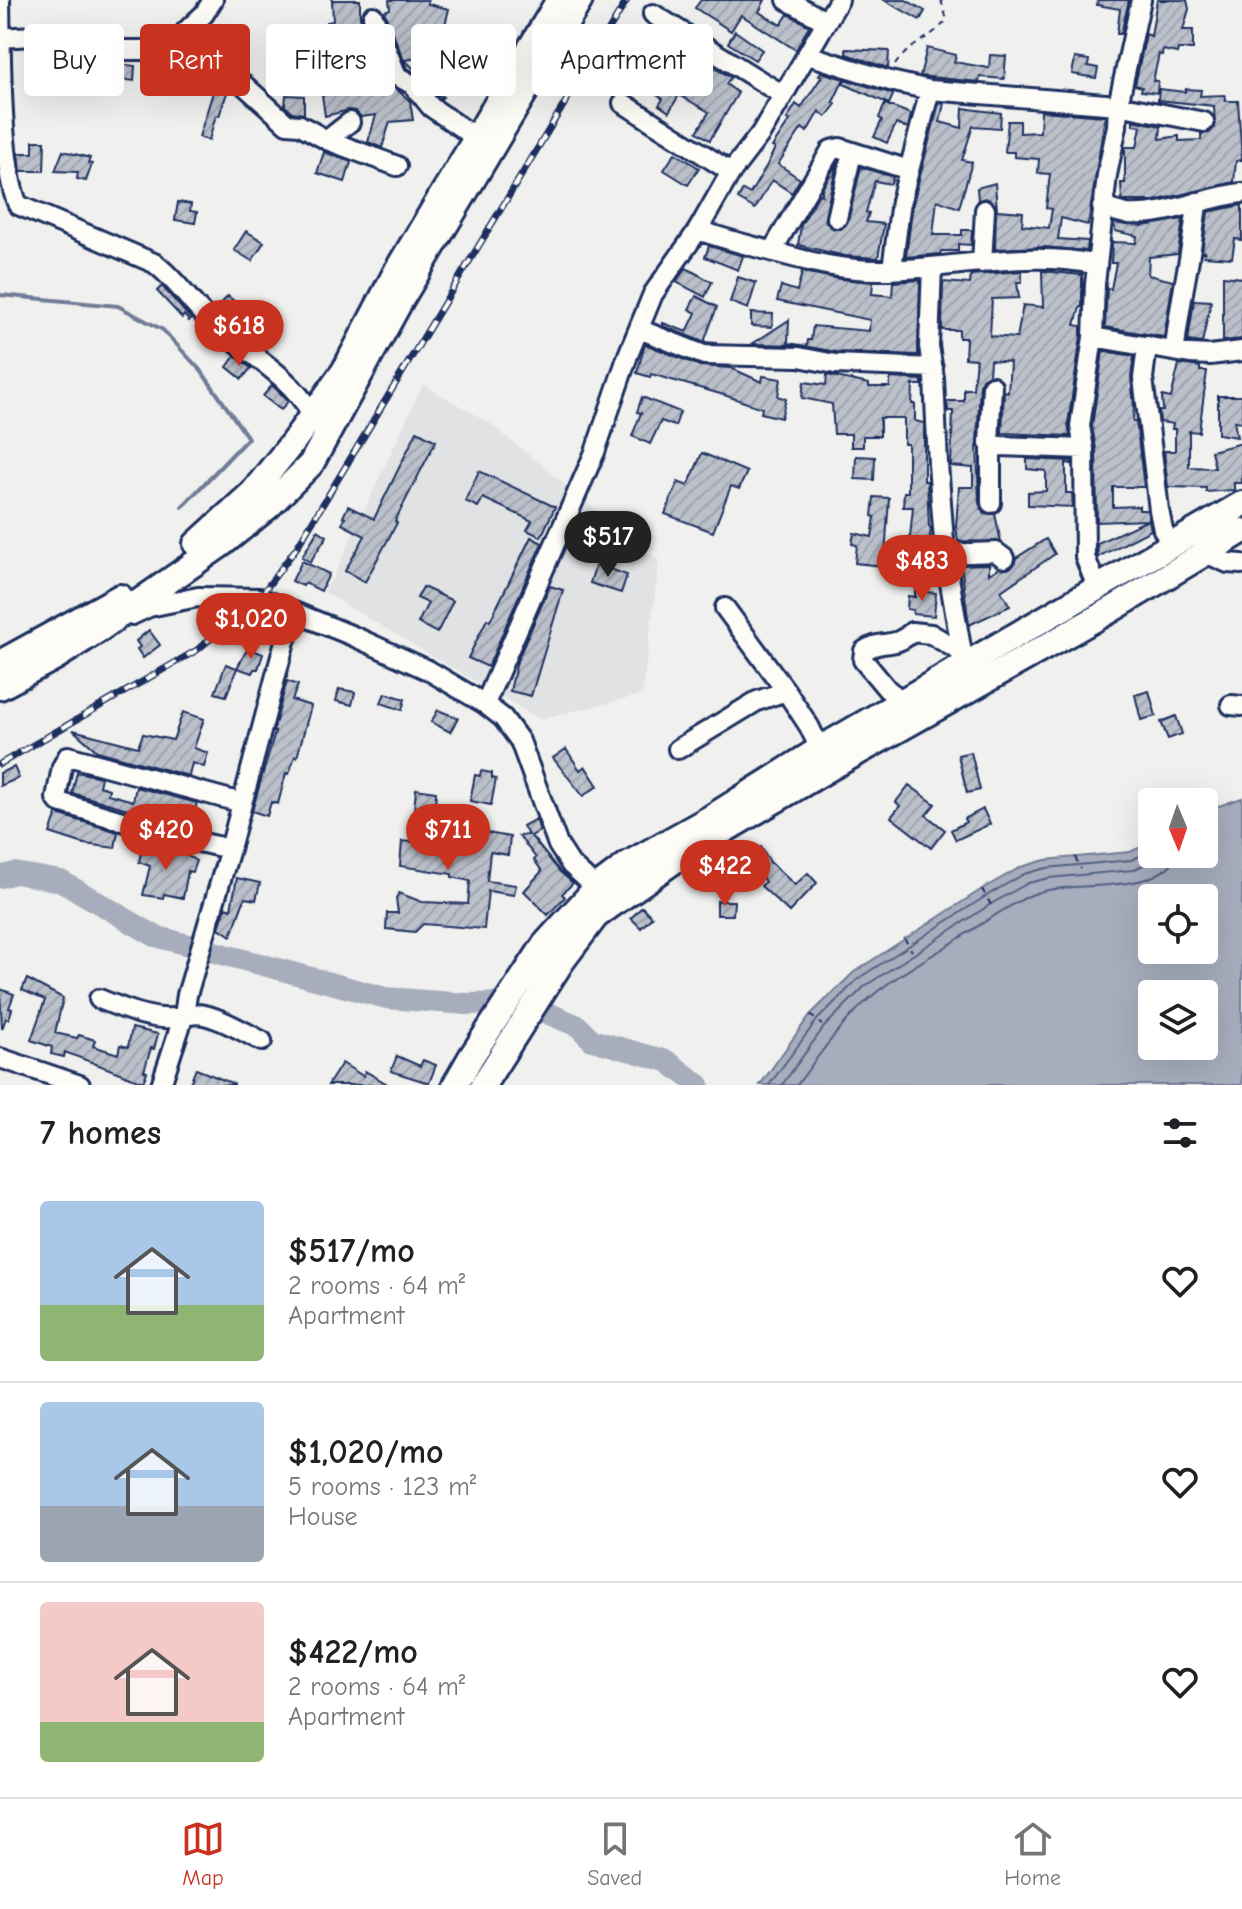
<!DOCTYPE html>
<html lang="en">
<head>
<meta charset="utf-8">
<style>
	body { margin:0; font-family:"Comic Neue",sans-serif; background:#f6f6f6; color:#202124; height:100vh; display:flex; flex-direction:column; font-size:30px; white-space:nowrap }
	* { box-sizing:border-box; margin:0 }
	p { font-size:26px; color:#757577 }
	.icon { flex:none; width:44px; height:44px; fill:none; stroke:currentColor; stroke-width:2; stroke-linecap:round; stroke-linejoin:round }
	.map { position:relative; height:1085px; overflow:hidden }
	.side { display:flex; flex-direction:column; background:#fff; flex:1 }
	.side>* { flex:none }
	.top-card { position:absolute; left:24px; top:24px; width:800px; height:72px; display:flex; gap:16px }
	.needle { width:52px; rotate:178deg }
	.buttons { position:absolute; left:1138px; top:788px; display:grid; gap:16px }
	.buttons a { display:grid; place-items:center; width:80px; height:80px; border-radius:8px; background:#fff; box-shadow:0 8px 32px #0002; font-size:40px }
	.price { position:absolute; translate:-50% -68px; padding:0 18px; border-radius:28px; background:#c8321e; color:#fff; font-size:26px; line-height:52px; filter:drop-shadow(0 2px 4px #0008) }
	.price::after { content:''; position:absolute; left:50%; top:48px; width:24px; height:18px; margin-left:-12px; background:inherit; clip-path:polygon(0 0,100% 0,50% 100%) }
	.price.current { background:#222; color:#fff }
	ul { padding:0; list-style:none }
	li { display:flex; align-items:center; gap:24px; height:200px; padding:0 40px }
	li+li { border-top:2px solid #e0e0e0 }
	li span { display:grid; place-items:center; flex:none; width:224px; height:160px; border-radius:8px; color:#555 }
	li>.icon { margin-inline-start:auto }
	span .icon { width:96px; height:96px; fill:#fffc; stroke-width:1 }
	li b { font-size:34px }
	h2 { display:flex; justify-content:space-between; align-items:center; height:96px; padding:0 40px; font-size:34px }
	.pill { padding:0 28px; border-radius:8px; background:#fff; box-shadow:0 8px 32px #0002; font-size:28px; line-height:72px }
	.pill.current { background:#c8321e; color:#fff }
	.dock { display:flex; justify-content:space-around; align-items:center; height:112px; border-top:2px solid #e0e0e0; background:#fff; font-size:22px; color:#757577 }
	.dock a { display:grid; justify-items:center; gap:4px }
	.dock .current { color:#c8321e }
	.map>svg:first-child { display:block }
	.built { fill:#e0e2e3 }
	.water { fill:#a7adbd; stroke:#6f7b97; stroke-width:2; fill-rule:evenodd }
	.lines { fill:none; stroke-linecap:round; stroke-linejoin:round }
	.shore { stroke:#536184; stroke-width:2 }
	.stream { stroke:#6f7b97; stroke-width:4 }
	.river { stroke:#a7adbd; stroke-width:22 }
	.building { fill:url(#building-hatch); stroke:#1b2f5e; stroke-width:2 }
	.minor-casing { stroke:#1b2f5e; stroke-width:24 }
	.major-casing { stroke:#1b2f5e; stroke-width:30 }
	.path { stroke:#1b2f5e; stroke-width:2; stroke-dasharray:6 6; stroke-linecap:butt }
	.minor { stroke:#fdfcf7; stroke-width:18 }
	.major { stroke:#fdfcf7; stroke-width:24 }
	.rail-casing { stroke:#1b2f5e; stroke-width:7 }
	.rail { stroke:#fdfcf7; stroke-width:4; stroke-dasharray:12; stroke-linecap:butt }
</style>
</head>
<body>
<div class="map">
<svg width="1242" height="1085" viewBox="0 0 1242 1085">
	<defs>
		<pattern id="building-hatch" width="6" height="6" patternUnits="userSpaceOnUse" patternTransform="scale(2)"><rect width="6" height="6" fill="#bbc0ca"/><path d="M-1 1l2-2M0 6l6-6M5 7l2-2" fill="none" stroke="#a0a5b0"/></pattern>
	</defs>
	<rect width="100%" height="100%" fill="#f0f0ee"/>
	<filter id="ink" filterUnits="userSpaceOnUse"><feTurbulence type="fractalNoise" baseFrequency=".0125" numOctaves="2"/><feDisplacementMap in="SourceGraphic" scale="16" xChannelSelector="R" yChannelSelector="G"/><feConvolveMatrix kernelMatrix="1 2 1 2 8 2 1 2 1" color-interpolation-filters="sRGB"/></filter>
	<g filter="url(#ink)">
		<!-- built -->
		<path class="built" d="M423 384 491 424 659 561 642 695 539 719 324 592 332 580Z"/>
		<!-- water -->
		<path class="water" d="M1242 798V1085H760L810 1015 854 972 982 889 1021 867 1045 860 1130 852 1152 842V854H1204V811ZM1152 898H1204V950H1152ZM1152 994H1204V1046H1152Z"/>
		<g class="lines">
			<!-- shore -->
			<path class="shore" d="M769 1085 817 1020 859 978 986 896 1024 874 1046 868 1131 860 1152 851
				M782 1085 824 1027 865 986 991 904 1028 883 1049 878 1133 870 1165 854
				M797 1085C820 1054 842 1022 871 997 897 974 930 958 958 939 982 924 1006 907 1031 895 1072 877 1153 900 1179 854"/>
			<!-- stream -->
			<path class="stream" d="M0 295 118 306 163 330 202 372 248 438 182 507"/>
			<!-- river -->
			<path class="river" d="M0 877 15 873 61 881 155 936 386 998 467 1004 523 1003 578 1026 592 1040 667 1061 699 1085"/>
		</g>
		<!-- building -->
		<path class="building" d="M332 0H360V17L386 80 410 101 413 120 390 122 382 148 368 142 376 115 361 117 355 111 349 110 325 116 322 95 363 88 357 54 330 58 329 50 316 53 314 35 327 32 326 22 333 21Z
			M389 0H428V4L449 9 445 25H458L459 40 479 46 476 56 460 50V84H436V56L405 60 443 97 441 99 422 77 407 68 384 11 390 9Z
			M701 0H765L759 12 781 25 788 14 809 26 796 50 741 15 731 31 695 8Z
			M884 0H906L925 11 920 20Z
			M1098 0H1129L1121 34H1117L1120 9 1097 5Z
			M1157 0H1187L1189 9 1183 30H1193V49H1178L1177 53 1163 50 1162 55 1159 54 1153 81H1158L1157 93 1141 91 1142 87 1135 85 1146 34 1151 36Z
			M735 31 762 50 755 60 728 43Z
			M646 38 668 51 669 49 695 66 700 60 731 77 726 84 738 93 710 140 697 132 709 112 679 95 669 112 659 105 663 99 633 80 630 86 619 79Z
			M927 48 956 55 954 62 989 68 990 55 1006 56 1004 79 980 77 979 82 920 76Z
			M846 49 889 51 888 68 846 54Z
			M1075 58 1089 60 1088 66 1098 68 1096 78 1072 74Z
			M120 64 135 66 134 81 118 79Z
			M821 72 890 93 893 95 889 104 844 84V79L833 102 836 104 826 117 819 111 807 132 802 128 778 164 800 179 792 193 772 180 755 209 738 199 743 190 750 194 767 165 775 148 772 147 790 120 787 119 796 104 801 108 822 76 819 75Z
			M214 89 227 93 219 116 216 115 209 140 199 137Z
			M1159 89 1185 92 1186 89 1201 90 1200 96 1225 95V101H1238L1242 160 1236 161 1234 182 1154 201H1122L1121 183H1125V147H1137L1141 126 1133 125V120L1161 126 1160 139 1179 136V141L1201 140V134L1209 133 1215 127 1214 106 1158 100Z
			M286 95 304 96V114L292 112 285 106Z
			M939 103H944L940 122 962 128 963 108 977 110 1001 113 1000 128 973 126 962 160 972 162 959 208 937 200 933 235H962V230H972L971 245 958 244V251H941L940 254 906 257 913 203Z
			M885 104 911 114 908 128 896 124 887 143 874 137 882 120 879 118Z
			M1041 111 1105 116 1088 225 1061 218 1058 239 1088 241 1087 251 1045 247 995 249 996 205 986 198 978 200 977 188 995 183 997 210 1023 212 1022 225 1049 228 1052 209 1046 208 1050 174 1038 173 1039 159 1014 157V152H1005L1008 121H1020V133L1040 132Z
			M33 141H45L44 171H21L19 153H33Z
			M63 151 90 158 88 163 92 164 86 181 77 179 78 172 55 171Z
			M324 152 351 162 345 182 317 173Z
			M675 153 699 168 688 185 664 170Z
			M837 163 825 216 826 222 834 229H841L848 221 861 167 893 177 891 184 875 181 866 212 869 213 866 222 884 224 878 258 845 256 798 245 801 225 819 194 822 195V189Z
			M178 202 191 204 190 211 197 212 195 223 175 220Z
			M1242 205V240L1235 239 1232 258 1204 256 1205 252H1202L1208 212Z
			M1183 219 1178 254 1149 257 1148 275 1173 281 1164 337 1105 327 1107 288 1111 289 1116 263H1111L1112 242 1136 243 1137 236 1115 231 1114 223 1143 226Z
			M246 231 264 242 252 261 234 250Z
			M709 246 743 256 738 270 705 257Z
			M686 268 712 282 705 297 676 282Z
			M1022 271V282H1017L1019 298 992 299 990 336 1017 338 1023 305 1043 307 1042 271 1082 275V307H1080L1075 325 1081 326V336L1068 424 1070 436 1002 433 1004 391 1008 392 1010 362 990 360 989 375 982 379 980 385 977 442 979 503 984 513 995 514 1001 542 958 541 956 526 959 487H973V468L951 466 953 411H948L947 401H964V389H973L976 359 965 358 966 338H959V330H942L943 282 970 284 971 275Z
			M802 272 840 279 873 282 872 294 892 296 893 282 920 280 918 355 836 352 799 345 752 344 789 320 788 343 807 346 808 340H811L813 326 869 331 870 320 777 301 781 286 797 291Z
			M1223 276 1242 278V339L1223 341Z
			M738 277 756 283 748 309 730 302Z
			M162 286 191 319 189 321 184 315 182 318 157 291Z
			M228 296 241 307 229 320 217 308Z
			M696 296 717 307 704 342 717 343H706L663 326V323L687 332 696 313 689 309Z
			M1194 300 1211 301 1202 343 1188 341Z
			M751 313 773 314 772 327 751 326Z
			M645 344 700 366 731 368 762 382 763 376 781 379 778 396 786 399 781 418 761 413 762 408 724 395 651 374 650 377 637 373Z
			M1103 351 1134 356 1131 377 1134 406 1133 421H1136L1144 487H1113V507L1139 506V510H1147L1151 530 1098 557 1097 543 1148 520 1097 522 1096 449 1092 426Z
			M235 356 251 368 242 379 227 367Z
			M1179 364 1200 367V371H1207L1199 432 1189 431V467L1215 468 1211 451 1242 443V483H1234V490L1206 492V488L1168 487 1164 451H1175V429H1172L1173 424 1160 422 1159 411H1163L1162 396 1171 398Z
			M827 375 869 384V387H890V378L922 380V385H913L912 404H915V421L924 423V481H927L929 526 931 529 927 559H934L936 572 892 571V567L855 563 857 545 852 544 854 533 872 537 875 517 872 516 874 497 889 498 885 556 908 557 913 507H903L904 492H908V444H904V418H880V436H863V447H851V434H834L832 404 802 398 804 382 826 385Z
			M272 385 288 401 281 410 263 396Z
			M1218 396H1242V422L1234 421 1237 437 1218 434Z
			M642 397 680 412 675 426 661 421 650 444 632 436 641 413 637 412Z
			M417 431 436 441 395 521 397 523 365 582 345 571 365 536 342 524 345 518 343 517 348 506 374 519Z
			M702 453 747 472 739 489 731 486 713 532 665 514 678 482 688 486Z
			M856 456 875 457 874 480 855 479Z
			M1027 459 1072 461V464L1066 463V493H1072L1073 507 1028 505V492L1046 491V471L1027 469Z
			M479 471 555 507 541 537 527 530 532 521 483 498 478 507 465 501Z
			M318 530 327 536 310 562 302 557Z
			M531 537 542 543 488 667 468 658 487 619 490 621Z
			M1046 539 1055 554 1001 591 1010 606 969 625 961 565 989 564V574L999 568 1008 569 1014 565 1016 558Z
			M302 561 329 574 321 591 305 583 303 586 292 581Z
			M596 564 627 575 621 593 590 583Z
			M550 586 563 590 531 696 510 691 517 661Z
			M423 587 453 601 437 633 418 623 428 603 417 598Z
			M915 591 936 593 934 616 913 614V610L907 609 908 596 915 597Z
			M149 630 160 645 143 658 137 649 140 647 136 641Z
			M248 648 263 654 258 669H254L252 673 237 668Z
			M226 664 237 668 226 696 215 693Z
			M287 681 298 685 292 700 311 706 297 757 295 756 289 774 286 773 278 804 271 802 267 816 252 811 275 732H273Z
			M339 689 355 692 352 705 336 701Z
			M1149 691 1156 716 1141 720 1135 695Z
			M385 693 405 699 402 710 381 703Z
			M438 710 458 718 450 732 431 722Z
			M183 712 204 719 194 748 208 753 204 767 192 763 189 776 97 751 73 730 138 747 143 734 173 740Z
			M1176 716 1182 734 1168 739 1161 722Z
			M566 749 580 770 585 766 598 786 583 796 553 758Z
			M971 752 980 790 967 793 958 755Z
			M14 767 19 778 0 786V773Z
			M481 771 492 773V778L496 779 491 805 470 801 475 775 480 776Z
			M77 772 101 777 99 786 109 789 108 794 133 801 136 787 197 803 194 813 202 815 198 829 72 793Z
			M909 785 935 804 926 815 945 830 931 848 891 817 900 806 896 802Z
			M416 789 436 792 432 845 458 849 464 822 483 826 482 832 510 837 508 855 490 852 487 881 516 885 514 895 488 891 484 929 423 924 415 932 386 929 387 913H398L396 898 399 893 422 902 468 904 470 881 452 877V874L400 866 402 841 411 842Z
			M983 809 990 824 956 840 951 830 966 822 964 819Z
			M57 814 118 832 115 848 84 844 50 833Z
			M536 819 540 831 531 836 560 872 573 883 562 894 565 897 548 915 524 891 542 871 534 860 536 858 519 836 528 835 523 826Z
			M145 846 186 855 196 861 192 872 188 871 183 898 164 894 163 898 143 895 150 866 139 862 142 847Z
			M761 847 770 862 795 885 808 873 817 883 789 912 761 886 765 882 748 854Z
			M237 878 260 883 256 900 245 898 231 936 219 928 226 907 231 909Z
			M717 901H734L733 915H717Z
			M642 907 652 917 641 928 631 918Z
			M27 979 63 998 55 1033 77 1038 79 1035 95 1040 93 1046 118 1054 120 1045 128 1047 132 1028 158 1034 154 1049 151 1048 144 1071 147 1072 143 1082 65 1052 64 1057 51 1054 52 1047 31 1040 45 1000 22 990Z
			M0 989 14 994 9 1008 12 1009 9 1019 6 1018 2 1029Z
			M397 1056 420 1066 423 1060 436 1065 429 1083 391 1071Z
			M342 1063 363 1076 365 1071 389 1085H328Z
			M196 1069 234 1084V1085H189Z"/>
		<g class="lines">
			<defs>
				<path id="minor" d="M0 0C1 51 0 164 18 205L154 263C175 278 188 300 206 317 241 350 288 372 312 414
					M787 0 825 21
					M653 14 783 95
					M373 16 397 76 413 85 431 107 475 137
					M0 38 50 35 68 38 101 50H169L202 60 244 85 287 124 300 125 327 140 397 166
					M187 55 186 31 204 14 213 0
					M808 55 890 81 930 90 1118 105 1204 122
					M623 103 731 172
					M327 140 350 122
					M1102 207C1110 209 1119 213 1127 214 1165 217 1204 197 1242 193
					M837 218 852 153
					M698 230C723 239 748 245 774 252 810 262 845 271 883 270 953 269 1027 249 1097 265
					M772 251 831 150 840 148 909 170
					M982 263 985 210
					M932 267 929 346 934 378 938 464 945 554 964 665
					M892 269 901 201 930 90
					M639 329 704 355 799 357 835 364 933 368
					M1093 337 1190 354 1210 355 1242 351
					M1147 346 1143 378 1159 510 1163 530 1173 546
					M1175 349C1179 300 1193 252 1197 202
					M992 386 989 443 1000 446 1084 449
					M991 503V444
					M1205 553 1228 563 1242 564
					M945 554 996 552 1004 558
					M1097 587 1085 557 1084 449 1080 426 1093 337 1095 284 1107 175 1117 126 1118 105 1141 0
					M725 608 786 691
					M132 615 149 607 198 597 259 598 353 636 428 670 485 704 503 718 520 741 558 845 571 865 604 895
					M902 701 887 689 863 660 864 651C883 638 893 650 912 632L931 634 961 652
					M485 704 595 452 628 355 653 294 698 230 731 172 761 133 839 0
					M1231 705 1242 706
					M678 749 757 701 786 691 809 726 820 749
					M230 849 172 836 59 802 56 798 62 767 68 756 242 803
					M99 999C121 1007 148 1020 173 1018 184 1017 192 1012 204 1015 223 1019 244 1032 262 1041
					M0 1058 80 1085
					M161 1085 184 1015 187 995 230 849 285 641 297 614"/>
				<path id="major" d="M196 544 253 492 293 442 344 371 397 270 559 0
					M0 663 120 597
					M0 687 56 657 100 629 222 544 269 506 311 464 402 298 580 0
					M455 1085 471 1057 545 944 596 888 628 864 712 817 820 749 1242 504
					M483 1085 562 961 596 916 614 903 684 854 830 768 1111 610 1242 531"/>
			</defs>
			<!-- minor casing -->
			<use href="#minor" class="minor-casing"/>
			<!-- major casing -->
			<use href="#major" class="major-casing"/>
			<!-- path -->
			<path class="path" d="M895 65C910 43 931 39 947 20L941 0
				M1075 857 1081 869
				M982 889 991 905
				M904 938 912 951
				M810 1015 822 1025"/>
			<!-- minor -->
			<use href="#minor" class="minor"/>
			<!-- major -->
			<use href="#major" class="major"/>
			<defs>
				<path id="rail" d="M0 764 197 650 259 598 297 547 627 0"/>
			</defs>
			<!-- rail casing -->
			<use href="#rail" class="rail-casing"/>
			<!-- rail -->
			<use href="#rail" class="rail"/>
		</g>
	</g>
</svg>
<div class="buttons">
<a><svg class="needle" viewBox="-14 -14 28 28"><path d="M0-13l5 13h-10z" fill="#e53935"/><path d="M0 13l5-13h-10z" fill="#757577"/></svg></a>
<a><svg class="icon" aria-label="locate" viewBox="0 0 24 24"><circle cx="12" cy="12" r="6"/><path d="M12 2v4M12 18v4M2 12h4M18 12h4"/></svg></a>
<a><svg class="icon" aria-label="layers" viewBox="0 0 24 24"><path d="M12 4l9 5-9 5-9-5zM3 14l9 5 9-5"/></svg></a>
</div>
<b class="price" style="left:239px;top:368px">$618</b>
<b class="price current" style="left:608px;top:579px">$517</b>
<b class="price" style="left:922px;top:603px">$483</b>
<b class="price" style="left:251px;top:661px">$1,020</b>
<b class="price" style="left:166px;top:872px">$420</b>
<b class="price" style="left:448px;top:872px">$711</b>
<b class="price" style="left:725px;top:908px">$422</b>
<div class="top-card">
<a class="pill">Buy</a>
<a class="pill current">Rent</a>
<a class="pill">Filters</a>
<a class="pill">New</a>
<a class="pill">Apartment</a>
</div>
</div>
<section class="side">
<h2>7 homes<svg class="icon" aria-label="filters" viewBox="0 0 24 24"><path d="M4 7h16M4 17h16"/><circle cx="9" cy="7" r="2"/><circle cx="15" cy="17" r="2"/></svg></h2>
<ul>
<li><span style="background:linear-gradient(#a9c7e8 65%,#8fb573 0)"><svg class="icon" aria-label="home" viewBox="0 0 24 24"><path d="M3 11l9-7 9 7M6 9v11h12V9"/></svg></span><div><b>$517/mo</b><p>2 rooms · 64 m²</p><p>Apartment</p></div><svg class="icon" aria-label="heart" viewBox="0 0 24 24"><path d="M12 20l-8-8c-3-5 5-10 8-4 3-6 11-1 8 4z"/></svg></li>
<li><span style="background:linear-gradient(#a9c7e8 65%,#9aa5b1 0)"><svg class="icon" aria-label="home" viewBox="0 0 24 24"><path d="M3 11l9-7 9 7M6 9v11h12V9"/></svg></span><div><b>$1,020/mo</b><p>5 rooms · 123 m²</p><p>House</p></div><svg class="icon" aria-label="heart" viewBox="0 0 24 24"><path d="M12 20l-8-8c-3-5 5-10 8-4 3-6 11-1 8 4z"/></svg></li>
<li><span style="background:linear-gradient(#f6c9c9 75%,#8fb573 0)"><svg class="icon" aria-label="home" viewBox="0 0 24 24"><path d="M3 11l9-7 9 7M6 9v11h12V9"/></svg></span><div><b>$422/mo</b><p>2 rooms · 64 m²</p><p>Apartment</p></div><svg class="icon" aria-label="heart" viewBox="0 0 24 24"><path d="M12 20l-8-8c-3-5 5-10 8-4 3-6 11-1 8 4z"/></svg></li>
</ul>
</section>
<nav class="dock">
<a class="current"><svg class="icon" aria-label="map" viewBox="0 0 24 24"><path d="M3 6l6-2 6 2 6-2v14l-6 2-6-2-6 2zM9 4v14M15 6v14"/></svg>Map</a>
<a><svg class="icon" aria-label="saved" viewBox="0 0 24 24"><path d="M7 4h10v16l-5-4-5 4z"/></svg>Saved</a>
<a><svg class="icon" aria-label="home" viewBox="0 0 24 24"><path d="M3 11l9-7 9 7M6 9v11h12V9"/></svg>Home</a>
</nav>
</body>
</html>
